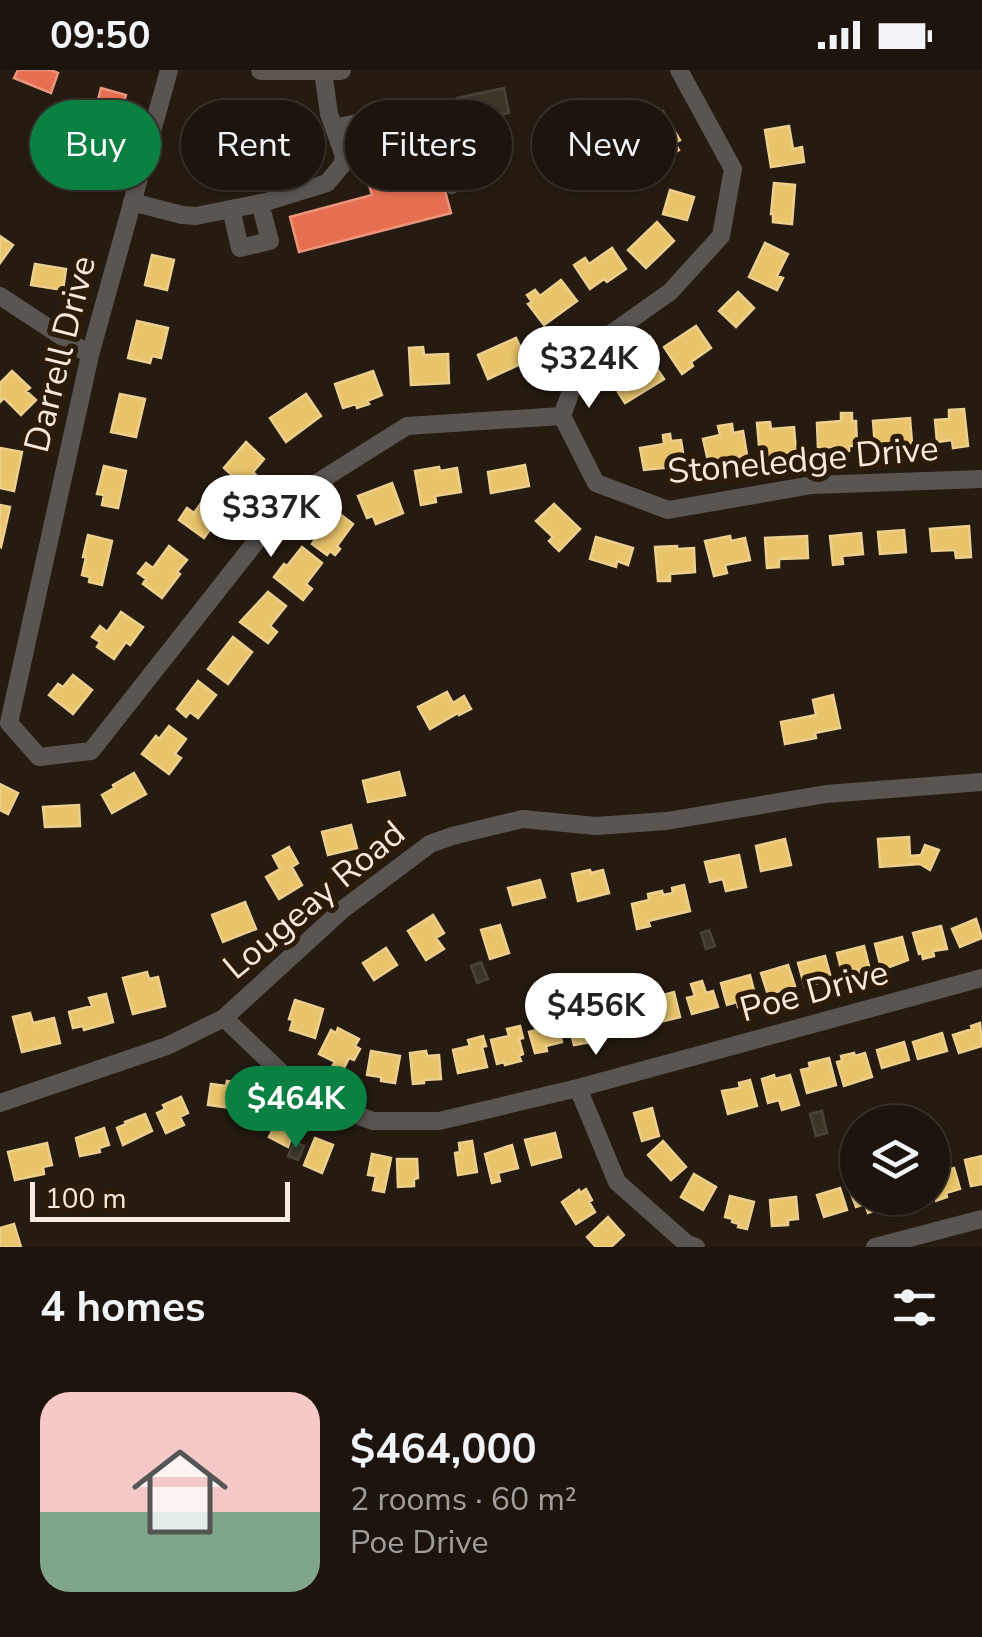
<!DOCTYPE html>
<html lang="en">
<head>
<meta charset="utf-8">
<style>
	body { margin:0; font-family:"Nunito Sans",sans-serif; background:#251d16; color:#f1f3f6; height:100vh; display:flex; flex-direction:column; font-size:38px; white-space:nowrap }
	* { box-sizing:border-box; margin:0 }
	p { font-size:32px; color:#a09e9d }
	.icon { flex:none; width:55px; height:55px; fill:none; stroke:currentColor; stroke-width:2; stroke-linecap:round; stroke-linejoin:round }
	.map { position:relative; height:1177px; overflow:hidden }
	.side { display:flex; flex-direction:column; background:#1c140d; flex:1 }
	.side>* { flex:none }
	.top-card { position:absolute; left:30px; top:30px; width:922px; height:90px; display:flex; gap:20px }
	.controls { position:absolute; left:840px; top:1035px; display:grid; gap:20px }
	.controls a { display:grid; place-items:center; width:110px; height:110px; border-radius:50%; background:#1c140d; box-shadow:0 2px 8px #0004,0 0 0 2px #3a332e; font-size:50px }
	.scale { position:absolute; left:30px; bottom:25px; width:260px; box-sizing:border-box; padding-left:10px; border:5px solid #f7eadf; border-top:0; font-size:28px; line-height:35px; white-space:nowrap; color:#f7eadf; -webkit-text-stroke:8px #2d1b09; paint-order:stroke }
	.price { position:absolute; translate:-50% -85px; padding:0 22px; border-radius:35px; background:#fff; color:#222; font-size:32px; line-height:65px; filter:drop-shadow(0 2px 5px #0008) }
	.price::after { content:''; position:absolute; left:50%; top:60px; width:30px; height:22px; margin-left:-15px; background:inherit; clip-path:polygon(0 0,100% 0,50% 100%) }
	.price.selected { background:#0b8043; color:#fff }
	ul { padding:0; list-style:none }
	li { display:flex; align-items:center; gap:30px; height:250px; padding:0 40px }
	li+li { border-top:2px solid #3a332e }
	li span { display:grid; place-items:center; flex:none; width:280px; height:200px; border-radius:30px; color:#555 }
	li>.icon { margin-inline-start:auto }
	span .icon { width:120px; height:120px; fill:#fffc; stroke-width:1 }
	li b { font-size:42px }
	h2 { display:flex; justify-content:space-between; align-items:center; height:120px; padding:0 40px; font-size:42px }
	.pill { padding:0 35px; border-radius:45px; background:#1c140d; box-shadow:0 2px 8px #0004,0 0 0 2px #3a332e; font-size:35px; line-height:90px }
	.pill.selected { background:#0b8043; color:#fff }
	.status { display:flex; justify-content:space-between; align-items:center; height:70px; padding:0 50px; background:#1c140d; direction:ltr }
	.status svg { height:28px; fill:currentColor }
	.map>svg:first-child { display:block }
	.homes { fill:#e9c46a; stroke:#edcf8d; stroke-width:2.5 }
	.shops { fill:#e76f51; stroke:#ec947c; stroke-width:2.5 }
	.building { fill:#3c3629; stroke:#49433a; stroke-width:2.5 }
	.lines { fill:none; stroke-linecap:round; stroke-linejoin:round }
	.minor { stroke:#5b5552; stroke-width:18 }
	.major { stroke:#5d554f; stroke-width:20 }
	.labels { text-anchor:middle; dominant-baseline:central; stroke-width:10; stroke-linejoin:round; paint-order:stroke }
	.street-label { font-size:35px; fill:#f7eadf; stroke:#2d1b09 }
</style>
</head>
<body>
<div class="status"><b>09:50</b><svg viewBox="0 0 49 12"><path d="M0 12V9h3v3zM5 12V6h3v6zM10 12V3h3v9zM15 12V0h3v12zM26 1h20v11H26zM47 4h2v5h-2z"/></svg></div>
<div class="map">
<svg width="982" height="1177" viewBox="0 0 982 1177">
	<rect width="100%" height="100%" fill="#251b11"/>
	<!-- homes -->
	<path class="homes" d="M663 42 680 70 675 73 679 80 666 88 644 53Z
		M789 56 793 79 802 77 804 92 771 97 765 60Z
		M774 113 795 115 792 154 773 152V144H771Z
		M670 120 694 127 687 150 663 144Z
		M657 152 674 171 646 198 628 180Z
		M0 166 13 175 0 193Z
		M765 173 788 184 777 206 783 208 777 220 749 207Z
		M612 178 626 199 607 212 604 209 590 219 574 195 585 188 589 194Z
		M152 185 174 190 167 220 145 215Z
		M35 194 66 199 63 220 31 215Z
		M561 210 577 231 544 255 528 234 532 232 527 225 535 220 540 226Z
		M738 222 754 238 736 257 719 241Z
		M137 251 168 258 161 288 152 286 150 293 128 288Z
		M696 256 711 278 691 292 693 296 682 304 664 277Z
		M516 268 527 291 488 309 478 285Z
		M423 277 424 285 448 284 449 313 411 315 409 278Z
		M651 290 664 309 625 333 618 322 622 319 615 307 636 294 638 298Z
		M12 301 30 318 26 321 36 330 21 345 4 328 0 332V313Z
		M373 301 382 325 367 331 369 334 357 338 356 334 343 338 335 314Z
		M120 324 145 329 136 367 111 362Z
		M306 324 321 346 286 372 270 348Z
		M964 339 968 376 953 378 952 370 937 372 935 350 949 349V340Z
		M841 343H852V351H856L857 376H849V381L834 382V377L818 378 817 353 841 351Z
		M910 348 912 373 896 374V378L888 379 887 375 875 376 873 351Z
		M770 352 771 359 794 357 796 383 760 387 757 353Z
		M732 354 733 363 743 361 747 385 738 387 739 391 729 393 728 387 708 391 703 369 720 365 718 356Z
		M670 364 671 371 681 370 685 396 644 400 640 378 664 374 663 365Z
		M246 372 264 389 253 402 256 405 245 417 224 398Z
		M0 378 22 382 14 421 0 418Z
		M525 395 529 416 491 423 488 402Z
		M104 396 126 401 118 438 102 435 104 425 97 424Z
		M439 397 440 401 457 398 461 422 435 426 436 432 421 435 415 401Z
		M392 413 403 443 376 454 373 446 367 448 358 426Z
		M209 422 229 436 219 451 223 454 217 462 211 458 204 468 179 450 187 438 194 443Z
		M554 434 580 459 559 481 549 471 553 467 536 451Z
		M0 435 10 437 1 477 0 476Z
		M332 438 353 454 337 476 340 479 335 485 330 481 327 485 312 474 316 468 312 465Z
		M969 456 971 487 956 488 955 480 932 481 930 459Z
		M904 460 906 482 880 484 878 462Z
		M861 463 863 484 842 486 843 494 833 495 830 466Z
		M88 465 112 471 102 515 89 512 90 507 82 505 86 487H83Z
		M730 466 731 471 745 468 750 490 725 495 727 503 714 506 705 471Z
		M807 466 808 488 779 489V497L767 498 765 468Z
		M596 467 633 478 628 495 617 491 616 497 590 489Z
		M169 476 187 490 177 502 180 504 162 528 143 514 146 509 138 503 146 493 153 498Z
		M677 476V479L694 478 695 502 670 504V511H658L655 477Z
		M302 477 322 493 306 514 312 519 303 530 274 507 284 494 287 496Z
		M268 522 286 536 270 556 277 562 268 573 240 552Z
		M121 542 143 557 130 575 126 572 114 589 97 577 100 572 92 567 100 556 107 562Z
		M233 567 252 582 228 614 208 599Z
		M73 605 92 620 73 644 49 625 58 614 63 617Z
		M198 611 216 625 198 648 190 642 186 647 177 639Z
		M447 622 453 633 464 626 471 639 459 645 458 643 430 659 418 637Z
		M833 625 840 658 815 663 816 668 785 674 781 652 816 645 813 630Z
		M169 656 186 669 175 684 181 688 169 704 142 684 156 666 159 669Z
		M399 702 405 725 368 732 363 711Z
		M134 703 146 724 112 743 102 725 114 718 113 715Z
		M0 714 18 723 8 744 0 740Z
		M79 735 80 756 45 757 43 737Z
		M351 755 357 778 328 785 322 762Z
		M909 767 910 786 921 785 925 775 939 780 930 800 920 794 880 797 878 769Z
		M785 769 791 795 761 801 756 776Z
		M289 777 298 793 292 797 302 815 279 829 266 807 280 799 273 786Z
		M739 785 746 817 726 821 723 809 710 812 705 792Z
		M590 800 591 803 603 800 609 823 578 831 572 804Z
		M540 810 545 827 513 835 508 818Z
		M684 815 690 841 648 851 650 856 637 859 632 834 649 830 648 824 662 821 663 825 673 823 672 818Z
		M245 832 256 859 223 872 212 845Z
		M433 845 444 863 436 868 444 879 426 890 408 861Z
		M976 849 982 868 960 877 952 859Z
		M500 855 509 883 490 889 481 860Z
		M941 856 947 879 933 881 934 886 923 889 922 883 919 884 913 863Z
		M902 867 908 890 884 899 883 893 880 894 875 874Z
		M864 876 870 900 859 903 858 899 842 903 837 883Z
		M386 878 397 895 374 910 363 893Z
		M825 886 831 908 805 918 798 893Z
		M788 895 795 916 768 925 761 903Z
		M147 902 149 909 158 907 165 936 133 944 123 908Z
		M750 905 757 932 738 937 737 932 727 935 721 913Z
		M702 911 706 923 713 921 718 937 692 944 687 928 695 926 691 914Z
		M674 922 680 947 652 954 648 939 658 937 656 927Z
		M106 924 113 952 84 960 83 956 73 958 69 942 92 936 89 928Z
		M632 925 642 962 624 967 622 962 613 964 605 932Z
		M593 928 603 970 574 975 568 951 584 948 583 943 576 945 573 933Z
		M295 930 323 939 315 968 290 960 293 950 289 949Z
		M554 939 562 972 546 976 547 981 535 983 529 962 544 958 540 943Z
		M30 943 33 953 54 948 60 973 22 982 13 947Z
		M980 953 982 976 959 983 953 965 972 959 971 956Z
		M520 956 523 968 519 969 523 984 519 986 521 991 505 995 504 992 497 994 491 970 509 966 507 959Z
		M338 958 359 969 355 976 360 979 354 990 349 988 343 1000 333 995 335 992 319 984 331 960 336 963Z
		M942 963 947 981 918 989 913 972Z
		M483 966 486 976 482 977 487 997 458 1003 453 980 470 976 468 970Z
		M904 972 909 990 882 998 877 980Z
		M371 981 400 986 395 1013 381 1011V1007L367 1005Z
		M426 981 427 986 439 985 441 1009 424 1010V1013L413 1014 410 983Z
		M854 983 855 986 865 983 872 1007 844 1016 837 992 842 991 841 986Z
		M829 988 836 1015 807 1023 801 1000 810 998 809 993Z
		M774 1005 775 1009 790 1005 799 1035 782 1040 779 1030 768 1033 762 1009Z
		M750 1010 757 1036 728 1044 722 1021 740 1018 739 1013Z
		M227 1011 242 1013 239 1039 208 1035 211 1014 226 1016Z
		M181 1027 188 1043 180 1047 184 1055 166 1063 157 1043 165 1039 163 1035Z
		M652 1038 659 1066 642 1071 634 1043Z
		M145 1044 152 1061 123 1075 117 1058 126 1054 125 1052Z
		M279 1048 295 1057 288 1077 269 1067Z
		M104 1058 109 1075 99 1078 100 1082 80 1086 76 1068Z
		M555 1063 561 1087 532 1095 525 1070Z
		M315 1068 333 1075 322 1103 304 1095Z
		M472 1071 477 1102 458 1105 455 1083 460 1082 459 1073Z
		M663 1071 686 1097 671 1110 648 1085Z
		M47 1073 52 1095 43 1097 44 1104 15 1110 8 1082Z
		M512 1075 518 1098 498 1103 500 1111 492 1113 485 1084Z
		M372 1084 391 1088 384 1122 373 1120 376 1106 368 1105Z
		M982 1086V1114L971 1116 965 1090Z
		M397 1089H417L418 1108 414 1109V1116L398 1117Z
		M954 1098 960 1119 946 1123 947 1127 936 1131 932 1119V1104Z
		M694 1104 716 1117 703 1140 681 1127Z
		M858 1115V1128H880L883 1138 868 1143 865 1134 856 1137 849 1118Z
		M840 1118 847 1140 824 1147 817 1125Z
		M586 1119 592 1130 589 1132 595 1142 576 1154 562 1132 579 1120 580 1123Z
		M730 1126 754 1132 747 1159 738 1157 739 1154 732 1152 733 1149 725 1147Z
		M796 1127 798 1149 788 1150V1155L772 1156 770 1130Z
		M899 1128H925L927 1134 913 1138 911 1131 901 1133Z
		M608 1147 624 1165 611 1177H596L587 1167Z
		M14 1154 21 1177H0V1158Z"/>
	<!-- shops -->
	<path class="shops" d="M18 0H51L58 3 51 23 14 8Z
		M101 18 126 25 120 45 96 38Z
		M431 69 451 143 299 182 290 147 372 125 369 115 378 112 371 85Z"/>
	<!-- building -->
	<path class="building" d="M504 18 509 43 462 53 457 28Z
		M207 46 279 50 277 73 206 69Z
		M709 860 715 876 706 879 701 863Z
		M481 892 488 909 477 913 471 896Z
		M822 1041 827 1063 816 1066 810 1044Z
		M294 1072 304 1076 298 1090 288 1086Z"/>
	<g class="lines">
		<!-- minor -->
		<path class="minor" d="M169 0 90 285 9 653 39 687 91 681 288 431 407 356 562 346
			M679 0 733 99 721 166 670 222 585 282 562 346 596 413 668 440 812 415 982 409
			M334 58 422 39 433 42 437 48 452 115
			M132 132 182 145 196 146 266 132 327 113 342 95 344 86 329 44 323 1
			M231 139 240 178 270 171 260 133
			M0 226 90 285
			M224 948 307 1027 373 1051H439L578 1018 982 908
			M578 1018 617 1112 687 1174 696 1177
			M0 1033 167 976 224 948 342 840 430 774 452 766 523 749 596 756 667 751 826 724 982 712
			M875 1177 982 1149"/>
		<!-- major -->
		<path class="major" d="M261 0H341"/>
	</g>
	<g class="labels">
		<!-- street labels -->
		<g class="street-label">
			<text transform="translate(60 284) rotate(-76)">Darrell Drive</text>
			<text transform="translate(803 390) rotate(-5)">Stoneledge Drive</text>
			<text transform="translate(314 830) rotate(-40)">Lougeay Road</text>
			<text transform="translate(814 921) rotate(-15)">Poe Drive</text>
		</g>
	</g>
</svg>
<div class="controls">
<a><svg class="icon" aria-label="layers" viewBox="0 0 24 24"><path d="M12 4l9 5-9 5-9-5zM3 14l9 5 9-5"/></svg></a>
</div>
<div class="scale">100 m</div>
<b class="price" style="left:589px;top:341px">$324K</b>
<b class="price" style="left:271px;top:490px">$337K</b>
<b class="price" style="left:596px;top:988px">$456K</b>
<b class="price selected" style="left:296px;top:1081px">$464K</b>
<div class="top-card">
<a class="pill selected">Buy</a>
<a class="pill">Rent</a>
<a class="pill">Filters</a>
<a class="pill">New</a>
</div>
</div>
<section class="side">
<h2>4 homes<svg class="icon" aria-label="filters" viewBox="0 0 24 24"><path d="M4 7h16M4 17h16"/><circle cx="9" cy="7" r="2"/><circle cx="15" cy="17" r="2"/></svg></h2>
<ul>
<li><span style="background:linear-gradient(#f6c9c9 60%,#7fa58c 0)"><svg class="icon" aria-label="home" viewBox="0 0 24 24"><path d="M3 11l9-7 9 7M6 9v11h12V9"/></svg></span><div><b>$464,000</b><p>2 rooms · 60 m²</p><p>Poe Drive</p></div></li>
</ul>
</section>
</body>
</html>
